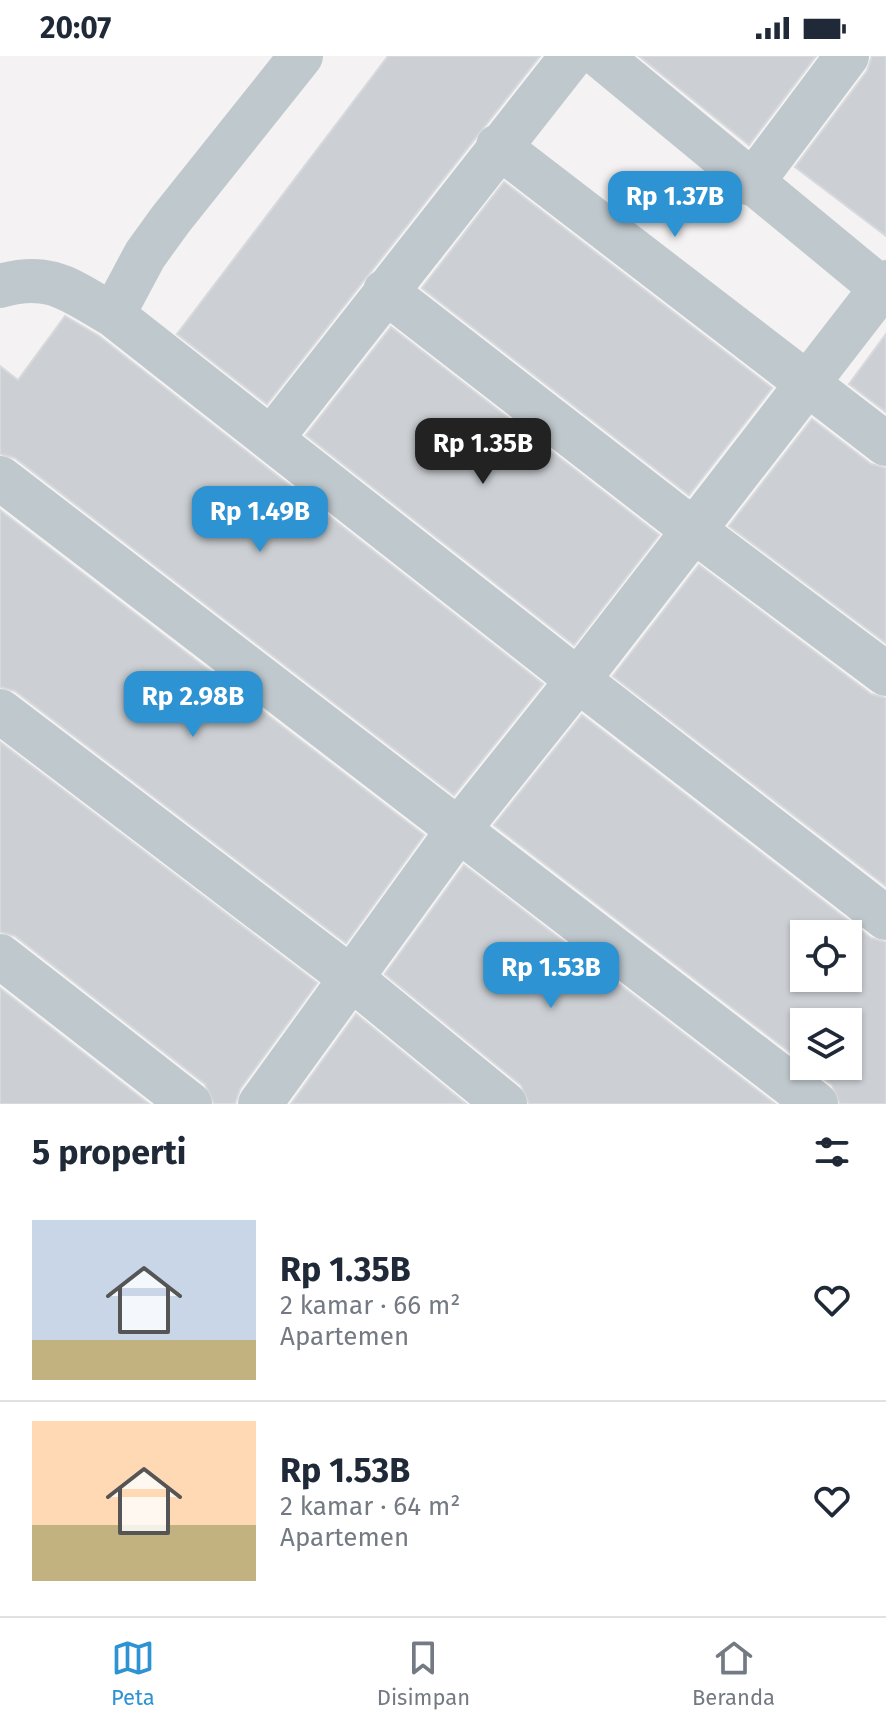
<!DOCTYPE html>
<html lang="id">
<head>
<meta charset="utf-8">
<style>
	body { margin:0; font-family:"Fira Sans",sans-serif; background:#f6f6f7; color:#1f2937; height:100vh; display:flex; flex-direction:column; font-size:30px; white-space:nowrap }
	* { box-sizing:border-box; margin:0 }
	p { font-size:26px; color:#747a83 }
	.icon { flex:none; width:44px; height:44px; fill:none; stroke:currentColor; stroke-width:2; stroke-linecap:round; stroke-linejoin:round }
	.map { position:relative; height:1048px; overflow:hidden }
	.panel { display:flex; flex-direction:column; background:#fff; flex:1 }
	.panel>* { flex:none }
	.tools { position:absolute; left:790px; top:864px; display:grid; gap:16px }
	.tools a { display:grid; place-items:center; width:72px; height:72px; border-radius:0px; background:#fff; box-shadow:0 2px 6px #0004; font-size:40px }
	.price { position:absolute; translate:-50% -68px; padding:0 18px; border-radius:16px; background:#2e93d2; color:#fff; font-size:26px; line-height:52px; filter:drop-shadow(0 2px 4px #0008) }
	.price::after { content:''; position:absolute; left:50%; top:48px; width:24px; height:18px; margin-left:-12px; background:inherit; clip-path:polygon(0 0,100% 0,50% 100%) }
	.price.selected { background:#222; color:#fff }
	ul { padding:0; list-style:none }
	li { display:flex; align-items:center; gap:24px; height:200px; padding:0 32px }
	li+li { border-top:2px solid #e0e1e3 }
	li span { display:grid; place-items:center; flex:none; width:224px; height:160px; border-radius:0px; color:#555 }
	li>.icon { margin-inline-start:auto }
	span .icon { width:96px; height:96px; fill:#fffc; stroke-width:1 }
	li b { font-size:34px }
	h2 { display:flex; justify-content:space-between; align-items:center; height:96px; padding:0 32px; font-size:34px }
	.status { display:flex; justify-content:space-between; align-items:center; height:56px; padding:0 40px; background:#fff; direction:ltr }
	.status svg { height:22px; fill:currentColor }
	.tab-bar { display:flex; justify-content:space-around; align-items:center; height:112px; border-top:2px solid #e0e1e3; background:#fff; font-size:22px; color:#747a83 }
	.tab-bar a { display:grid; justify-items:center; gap:4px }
	.tab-bar .selected { color:#2e93d2 }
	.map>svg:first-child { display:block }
	.building { fill:#ccd0d4; stroke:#d7d9dc; stroke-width:2; fill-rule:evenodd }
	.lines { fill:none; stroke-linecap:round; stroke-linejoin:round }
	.minor { stroke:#bfc8cd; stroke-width:44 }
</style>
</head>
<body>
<div class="status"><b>20:07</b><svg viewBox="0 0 49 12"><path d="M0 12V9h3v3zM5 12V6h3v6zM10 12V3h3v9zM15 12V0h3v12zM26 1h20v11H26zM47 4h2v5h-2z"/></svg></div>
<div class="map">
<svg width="886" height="1048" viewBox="0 0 886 1048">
	<rect width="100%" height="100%" fill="#f4f2f2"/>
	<!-- building -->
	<path class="building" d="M388 0H540L267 348 177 278Z
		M639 0H816L749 89Z
		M872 0H886V180L795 111 867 15Z
		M504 126 772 332 689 439 422 232Z
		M65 260 99 280 543 628 454 739 15 402 0 398V310L18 324Z
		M391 271 659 479 574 589 306 379Z
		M886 278V356L849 328Z
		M812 363 871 408 886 412V587L729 470Z
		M0 454 424 779 346 887 15 635 0 631Z
		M699 509 871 638 886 642V830L613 620Z
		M582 659 871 882 886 886V1048H840L832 1029 808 1010H848V966H804V1007L494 769ZM804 878H848V922H804Z
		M0 686 317 927 240 1033 235 1048H214L205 1028 15 880 0 876Z
		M464 809 775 1048H529L521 1029 385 918Z
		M0 932 149 1048H0Z
		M356 958 466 1048H291Z"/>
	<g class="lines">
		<!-- minor -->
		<path class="minor" d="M600 0 881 232
			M498 90 886 388
			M751 128 847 0
			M0 230C50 215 71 235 113 259L578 624 886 226
			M385 235 692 473 886 618
			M113 259 145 199 171 163 301 0
			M271 383 572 0
			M0 422 816 1048
			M0 655 351 922 505 1048
			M0 900 190 1048
			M260 1048 459 773 578 624 886 862"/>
	</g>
</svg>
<div class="tools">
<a><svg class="icon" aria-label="locate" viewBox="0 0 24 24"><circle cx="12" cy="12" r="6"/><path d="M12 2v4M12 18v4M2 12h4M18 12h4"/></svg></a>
<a><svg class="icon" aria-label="layers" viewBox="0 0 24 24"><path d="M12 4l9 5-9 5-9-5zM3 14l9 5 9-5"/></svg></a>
</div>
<b class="price" style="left:675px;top:183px">Rp 1.37B</b>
<b class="price selected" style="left:483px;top:430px">Rp 1.35B</b>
<b class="price" style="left:260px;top:498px">Rp 1.49B</b>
<b class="price" style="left:193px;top:683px">Rp 2.98B</b>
<b class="price" style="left:551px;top:954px">Rp 1.53B</b>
</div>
<section class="panel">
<h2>5 properti<svg class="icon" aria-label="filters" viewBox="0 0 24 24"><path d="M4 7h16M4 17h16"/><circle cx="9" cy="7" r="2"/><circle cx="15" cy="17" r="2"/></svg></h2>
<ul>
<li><span style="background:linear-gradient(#c9d6e8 75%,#c2b280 0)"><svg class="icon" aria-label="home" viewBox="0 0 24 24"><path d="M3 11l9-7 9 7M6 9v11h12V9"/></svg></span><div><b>Rp 1.35B</b><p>2 kamar · 66 m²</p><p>Apartemen</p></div><svg class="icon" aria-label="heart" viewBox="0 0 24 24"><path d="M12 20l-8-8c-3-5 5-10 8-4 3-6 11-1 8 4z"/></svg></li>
<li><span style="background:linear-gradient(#ffd9b3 65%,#c2b280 0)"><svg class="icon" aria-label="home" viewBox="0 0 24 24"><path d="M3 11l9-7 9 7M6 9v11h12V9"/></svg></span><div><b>Rp 1.53B</b><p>2 kamar · 64 m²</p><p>Apartemen</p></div><svg class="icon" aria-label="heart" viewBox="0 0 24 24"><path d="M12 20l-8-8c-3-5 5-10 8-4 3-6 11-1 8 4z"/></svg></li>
</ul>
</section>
<nav class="tab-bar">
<a class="selected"><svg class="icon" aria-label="map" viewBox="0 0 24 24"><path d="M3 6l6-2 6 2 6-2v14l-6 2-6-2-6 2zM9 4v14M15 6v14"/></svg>Peta</a>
<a><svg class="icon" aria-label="saved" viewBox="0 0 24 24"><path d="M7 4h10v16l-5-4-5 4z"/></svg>Disimpan</a>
<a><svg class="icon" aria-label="home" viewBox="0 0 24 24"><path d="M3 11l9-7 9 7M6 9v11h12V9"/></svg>Beranda</a>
</nav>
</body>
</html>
